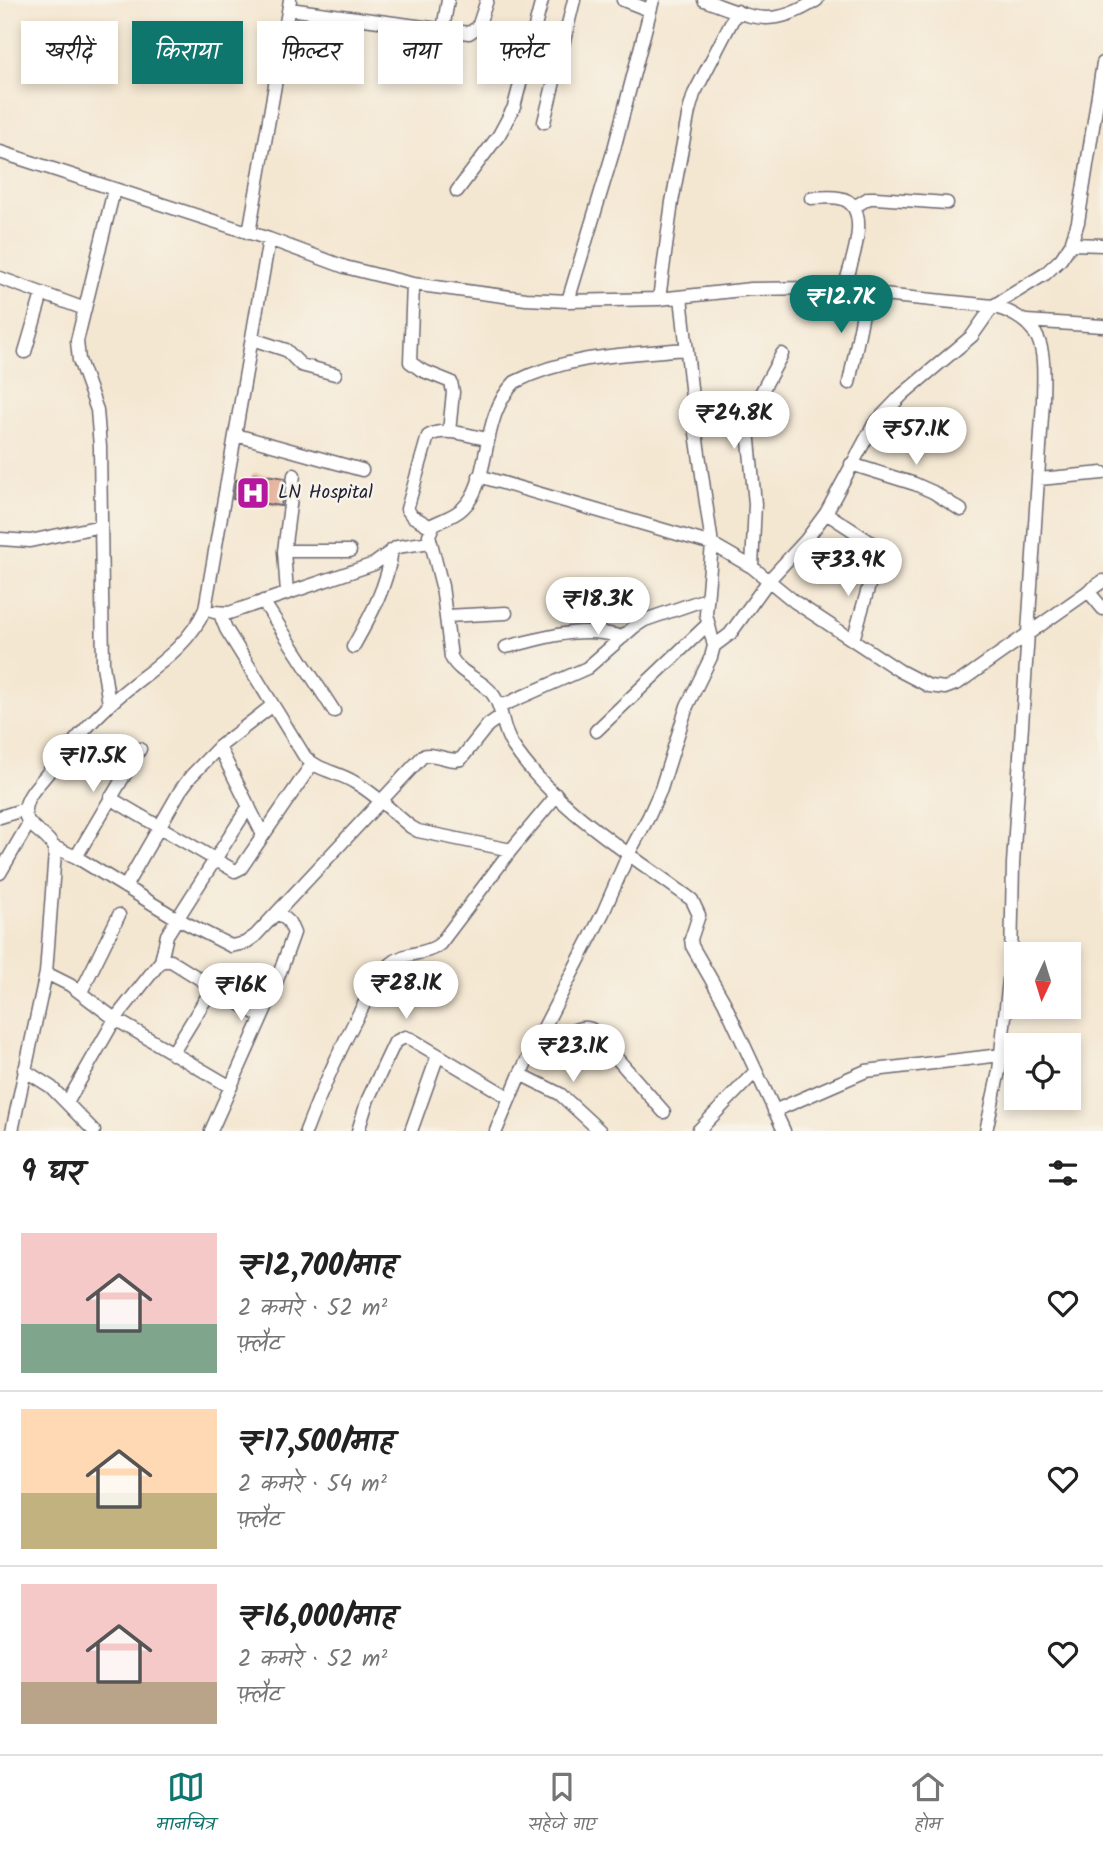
<!DOCTYPE html>
<html lang="hi">
<head>
<meta charset="utf-8">
<style>
	body { margin:0; font-family:Kalam,"Playpen Sans Deva",sans-serif; background:#f6f6f6; color:#222; height:100vh; display:flex; flex-direction:column; font-size:26px; white-space:nowrap }
	* { box-sizing:border-box; margin:0 }
	p { font-size:23px; color:#767676 }
	.icon { flex:none; width:38px; height:38px; fill:none; stroke:currentColor; stroke-width:2; stroke-linecap:round; stroke-linejoin:round }
	.map { position:relative; height:1131px; overflow:hidden }
	.side { display:flex; flex-direction:column; background:#fff; flex:1 }
	.side>* { flex:none }
	.guide { position:absolute; left:21px; top:21px; width:700px; height:63px; display:flex; gap:14px }
	.needle { width:46px; rotate:184deg }
	.fabs { position:absolute; left:1004px; top:942px; display:grid; gap:14px }
	.fabs a { display:grid; place-items:center; width:77px; height:77px; border-radius:0px; background:#fff; box-shadow:0 4px 10px #0003; font-size:35px }
	.price { position:absolute; translate:-50% -60px; padding:0 16px; border-radius:24px; background:#fff; color:#222; font-size:23px; line-height:46px; filter:drop-shadow(0 2px 4px #0008) }
	.price::after { content:''; position:absolute; left:50%; top:42px; width:21px; height:16px; margin-left:-10px; background:inherit; clip-path:polygon(0 0,100% 0,50% 100%) }
	.price.on { background:#0f766e; color:#fff }
	ul { padding:0; list-style:none }
	li { display:flex; align-items:center; gap:21px; height:175px; padding:0 21px }
	li+li { border-top:2px solid #e0e0e0 }
	li span { display:grid; place-items:center; flex:none; width:196px; height:140px; border-radius:0px; color:#555 }
	li>.icon { margin-inline-start:auto }
	span .icon { width:84px; height:84px; fill:#fffc; stroke-width:1 }
	li b { font-size:30px }
	h2 { display:flex; justify-content:space-between; align-items:center; height:84px; padding:0 21px; font-size:30px }
	.pill { padding:0 24px; border-radius:0px; background:#fff; box-shadow:0 4px 10px #0003; font-size:24px; line-height:63px }
	.pill.on { background:#0f766e; color:#fff }
	.dock { display:flex; justify-content:space-around; align-items:center; height:98px; border-top:2px solid #e0e0e0; background:#fff; font-size:19px; color:#767676 }
	.dock a { display:grid; justify-items:center; gap:4px }
	.dock .on { color:#0f766e }
	.map>svg:first-child { display:block }
	.building { fill:#e5b09a }
	.lines { fill:none; stroke-linecap:round; stroke-linejoin:round }
	.minor-casing { stroke:#6c6770; stroke-width:15 }
	.minor { stroke:#fff; stroke-width:12 }
	.labels { text-anchor:middle; dominant-baseline:central; stroke-width:5; stroke-linejoin:round; paint-order:stroke }
	.poi-label { font-size:19px; fill:#22223b; stroke:#f7f3e8; text-anchor:start }
</style>
</head>
<body>
<div class="map">
<svg width="1103" height="1131" viewBox="0 0 1103 1131">
	<rect width="100%" height="100%" fill="#f7f3e8"/>
	<filter id="ink" filterUnits="userSpaceOnUse"><feTurbulence type="fractalNoise" baseFrequency=".0143" numOctaves="2"/><feDisplacementMap in="SourceGraphic" scale="14" xChannelSelector="R" yChannelSelector="G"/><feConvolveMatrix kernelMatrix="1 2 1 2 8 2 1 2 1" color-interpolation-filters="sRGB"/></filter>
	<filter id="wash" filterUnits="userSpaceOnUse"><feTurbulence type="fractalNoise" baseFrequency=".00686" numOctaves="4" result="noise"/><feDisplacementMap in="SourceGraphic" scale="28" xChannelSelector="R" yChannelSelector="G"/><feGaussianBlur stdDeviation="1.57" result="paint"/><feColorMatrix in="noise" values="0 0 0 0 0 0 0 0 0 0 0 0 0 0 0 0 0 1.4 0 .05"/><feComposite in="paint" operator="in"/></filter>
	<g filter="url(#wash)">
		<rect width="100%" height="100%" fill="#f4e7d2"/>
		<g id="blocks">
			<!-- building -->
			<path class="building" d="M253 473 285 478 281 506 233 499 236 480 252 483Z"/>
		</g>
	</g>
	<g filter="url(#ink)">
		<use href="#blocks" fill-opacity="0" stroke="#6c6770" stroke-width="2"/>
		<g class="lines">
			<defs>
				<path id="minor" d="M623 0 649 10
					M704 0C752 17 770 30 817 0
					M289 9 469 33 478 27 487 0
					M443 29 448 0
					M544 122 574 0
					M0 152 269 239 345 267 413 284 526 299 568 301 659 299 751 289 812 288 993 306C1048 323 1044 351 1043 401L1013 864 1011 961 999 1071 986 1131
					M457 191 499 135 514 107 542 0
					M811 198C820 198 830 196 839 198 876 204 849 269 843 291
					M854 207 869 198H876L947 203
					M249 233 290 0
					M1071 244 1103 245
					M0 278 85 309
					M413 284 410 362 421 370 451 382 453 392 449 432
					M659 299 672 202 689 111 694 94 737 11
					M568 301 614 149 653 0
					M1026 321 1103 326
					M252 339 286 350 301 365 335 374
					M687 349C629 354 568 355 515 382 479 417 492 482 463 508 455 516 444 519 434 524L429 535 442 586 451 657C460 675 483 679 494 696 504 711 501 729 513 746 555 809 632 855 692 900L699 915 691 939 692 946 724 1002 784 1131
					M25 352 42 294
					M849 383 867 294
					M236 435 362 470
					M851 464 915 484 933 492 961 510
					M479 476 712 544 752 567 795 602 900 671 929 686 945 688 958 683 1103 581
					M1039 479 1103 473
					M826 513 892 556
					M431 527 412 516 407 509 428 436C444 426 469 436 487 439
					M0 539 30 541 101 526
					M284 551H350
					M752 567 755 504 747 419 782 354
					M1088 591 1103 609
					M287 593 284 551 294 475
					M263 601 334 711
					M214 612 229 613 374 564 397 547 430 542
					M220 614 226 629 305 757C319 771 338 772 354 782 375 793 392 812 411 827L418 831 511 850
					M446 616 506 613
					M853 640 875 565
					M714 646 730 634 769 580 806 540 826 513 874 424 903 394 972 336 993 306 1045 274 1061 259 1071 244 1078 222 1103 63
					M353 647C371 615 387 587 392 550
					M506 647C549 637 579 625 623 637
					M109 704 103 665 100 447 97 410 79 360 77 341 114 190
					M499 707 587 668 634 627 645 620 706 599
					M596 731 708 624
					M219 747 263 835
					M110 798 235 871 241 868 312 764
					M0 817 25 809
					M54 847 76 857 176 918 231 946 245 943 255 936 423 756C436 752 448 763 461 759L488 725 501 716
					M76 857 140 749
					M0 873 29 823
					M125 887 180 791 191 776 219 747 273 705
					M161 961 167 935 249 806
					M46 973 70 985 115 1019 231 1087
					M81 992 119 915
					M537 1041 551 1044C564 1039 576 1023 591 1029L664 1112
					M172 1054 213 987
					M24 1070 51 1087 94 1131
					M520 1074 560 1094 600 1131
					M67 1103 115 1019 161 961H171L261 1017
					M774 1111 866 1071 1001 1055
					M12 1131 46 973 55 852C51 833 24 829 25 810 26 796 39 784 47 774 66 750 86 727 108 706 141 674 186 653 205 609L269 239
					M211 1131 272 994 294 933 289 922 278 912
					M306 1131C322 1089 340 1048 362 1008 370 993 377 976 391 964 405 951 425 956 440 944L511 850 557 795
					M358 1131 368 1099 395 1042 405 1037 411 1039 510 1098
					M411 1131 438 1055
					M496 1131 520 1074 603 913 629 853 649 816 661 789 687 706 711 657 714 646 706 614 712 544 696 433 681 297
					M698 1131 756 1071"/>
			</defs>
			<!-- minor casing -->
			<use href="#minor" class="minor-casing"/>
			<!-- minor -->
			<use href="#minor" class="minor"/>
		</g>
	</g>
	<!-- icons -->
	<defs>
		<symbol id="hospital-square" viewBox="-11 -11 22 22"><rect x="-9" y="-9" width="18" height="18" rx="4" fill="#b5179e" stroke="#f7f3e8"/><path d="M-5-5h3v3.5h4V-5h3V5h-3V1.5h-4V5h-3Z" fill="#fff"/></symbol>
	</defs>
	<g fill-rule="evenodd">
		<use href="#hospital-square" x="234" y="474" width="38" height="38"/>
	</g>
	<g class="labels">
		<!-- poi labels -->
		<g class="poi-label">
			<text x="278" y="493">LN Hospital</text>
		</g>
	</g>
</svg>
<div class="fabs">
<a><svg class="needle" viewBox="-14 -14 28 28"><path d="M0-13l5 13h-10z" fill="#e53935"/><path d="M0 13l5-13h-10z" fill="#767676"/></svg></a>
<a><svg class="icon" aria-label="locate" viewBox="0 0 24 24"><circle cx="12" cy="12" r="6"/><path d="M12 2v4M12 18v4M2 12h4M18 12h4"/></svg></a>
</div>
<b class="price on" style="left:841px;top:335px">₹12.7K</b>
<b class="price" style="left:734px;top:451px">₹24.8K</b>
<b class="price" style="left:916px;top:467px">₹57.1K</b>
<b class="price" style="left:848px;top:598px">₹33.9K</b>
<b class="price" style="left:598px;top:637px">₹18.3K</b>
<b class="price" style="left:93px;top:794px">₹17.5K</b>
<b class="price" style="left:406px;top:1021px">₹28.1K</b>
<b class="price" style="left:241px;top:1023px">₹16K</b>
<b class="price" style="left:573px;top:1084px">₹23.1K</b>
<div class="guide">
<a class="pill">खरीदें</a>
<a class="pill on">किराया</a>
<a class="pill">फ़िल्टर</a>
<a class="pill">नया</a>
<a class="pill">फ़्लैट</a>
</div>
</div>
<section class="side">
<h2>9 घर<svg class="icon" aria-label="filters" viewBox="0 0 24 24"><path d="M4 7h16M4 17h16"/><circle cx="9" cy="7" r="2"/><circle cx="15" cy="17" r="2"/></svg></h2>
<ul>
<li><span style="background:linear-gradient(#f6c9c9 65%,#7fa58c 0)"><svg class="icon" aria-label="home" viewBox="0 0 24 24"><path d="M3 11l9-7 9 7M6 9v11h12V9"/></svg></span><div><b>₹12,700/माह</b><p>2 कमरे · 52 m²</p><p>फ़्लैट</p></div><svg class="icon" aria-label="heart" viewBox="0 0 24 24"><path d="M12 20l-8-8c-3-5 5-10 8-4 3-6 11-1 8 4z"/></svg></li>
<li><span style="background:linear-gradient(#ffd9b3 60%,#c2b280 0)"><svg class="icon" aria-label="home" viewBox="0 0 24 24"><path d="M3 11l9-7 9 7M6 9v11h12V9"/></svg></span><div><b>₹17,500/माह</b><p>2 कमरे · 54 m²</p><p>फ़्लैट</p></div><svg class="icon" aria-label="heart" viewBox="0 0 24 24"><path d="M12 20l-8-8c-3-5 5-10 8-4 3-6 11-1 8 4z"/></svg></li>
<li><span style="background:linear-gradient(#f6c9c9 70%,#b9a48a 0)"><svg class="icon" aria-label="home" viewBox="0 0 24 24"><path d="M3 11l9-7 9 7M6 9v11h12V9"/></svg></span><div><b>₹16,000/माह</b><p>2 कमरे · 52 m²</p><p>फ़्लैट</p></div><svg class="icon" aria-label="heart" viewBox="0 0 24 24"><path d="M12 20l-8-8c-3-5 5-10 8-4 3-6 11-1 8 4z"/></svg></li>
</ul>
</section>
<nav class="dock">
<a class="on"><svg class="icon" aria-label="map" viewBox="0 0 24 24"><path d="M3 6l6-2 6 2 6-2v14l-6 2-6-2-6 2zM9 4v14M15 6v14"/></svg>मानचित्र</a>
<a><svg class="icon" aria-label="saved" viewBox="0 0 24 24"><path d="M7 4h10v16l-5-4-5 4z"/></svg>सहेजे गए</a>
<a><svg class="icon" aria-label="home" viewBox="0 0 24 24"><path d="M3 11l9-7 9 7M6 9v11h12V9"/></svg>होम</a>
</nav>
</body>
</html>
